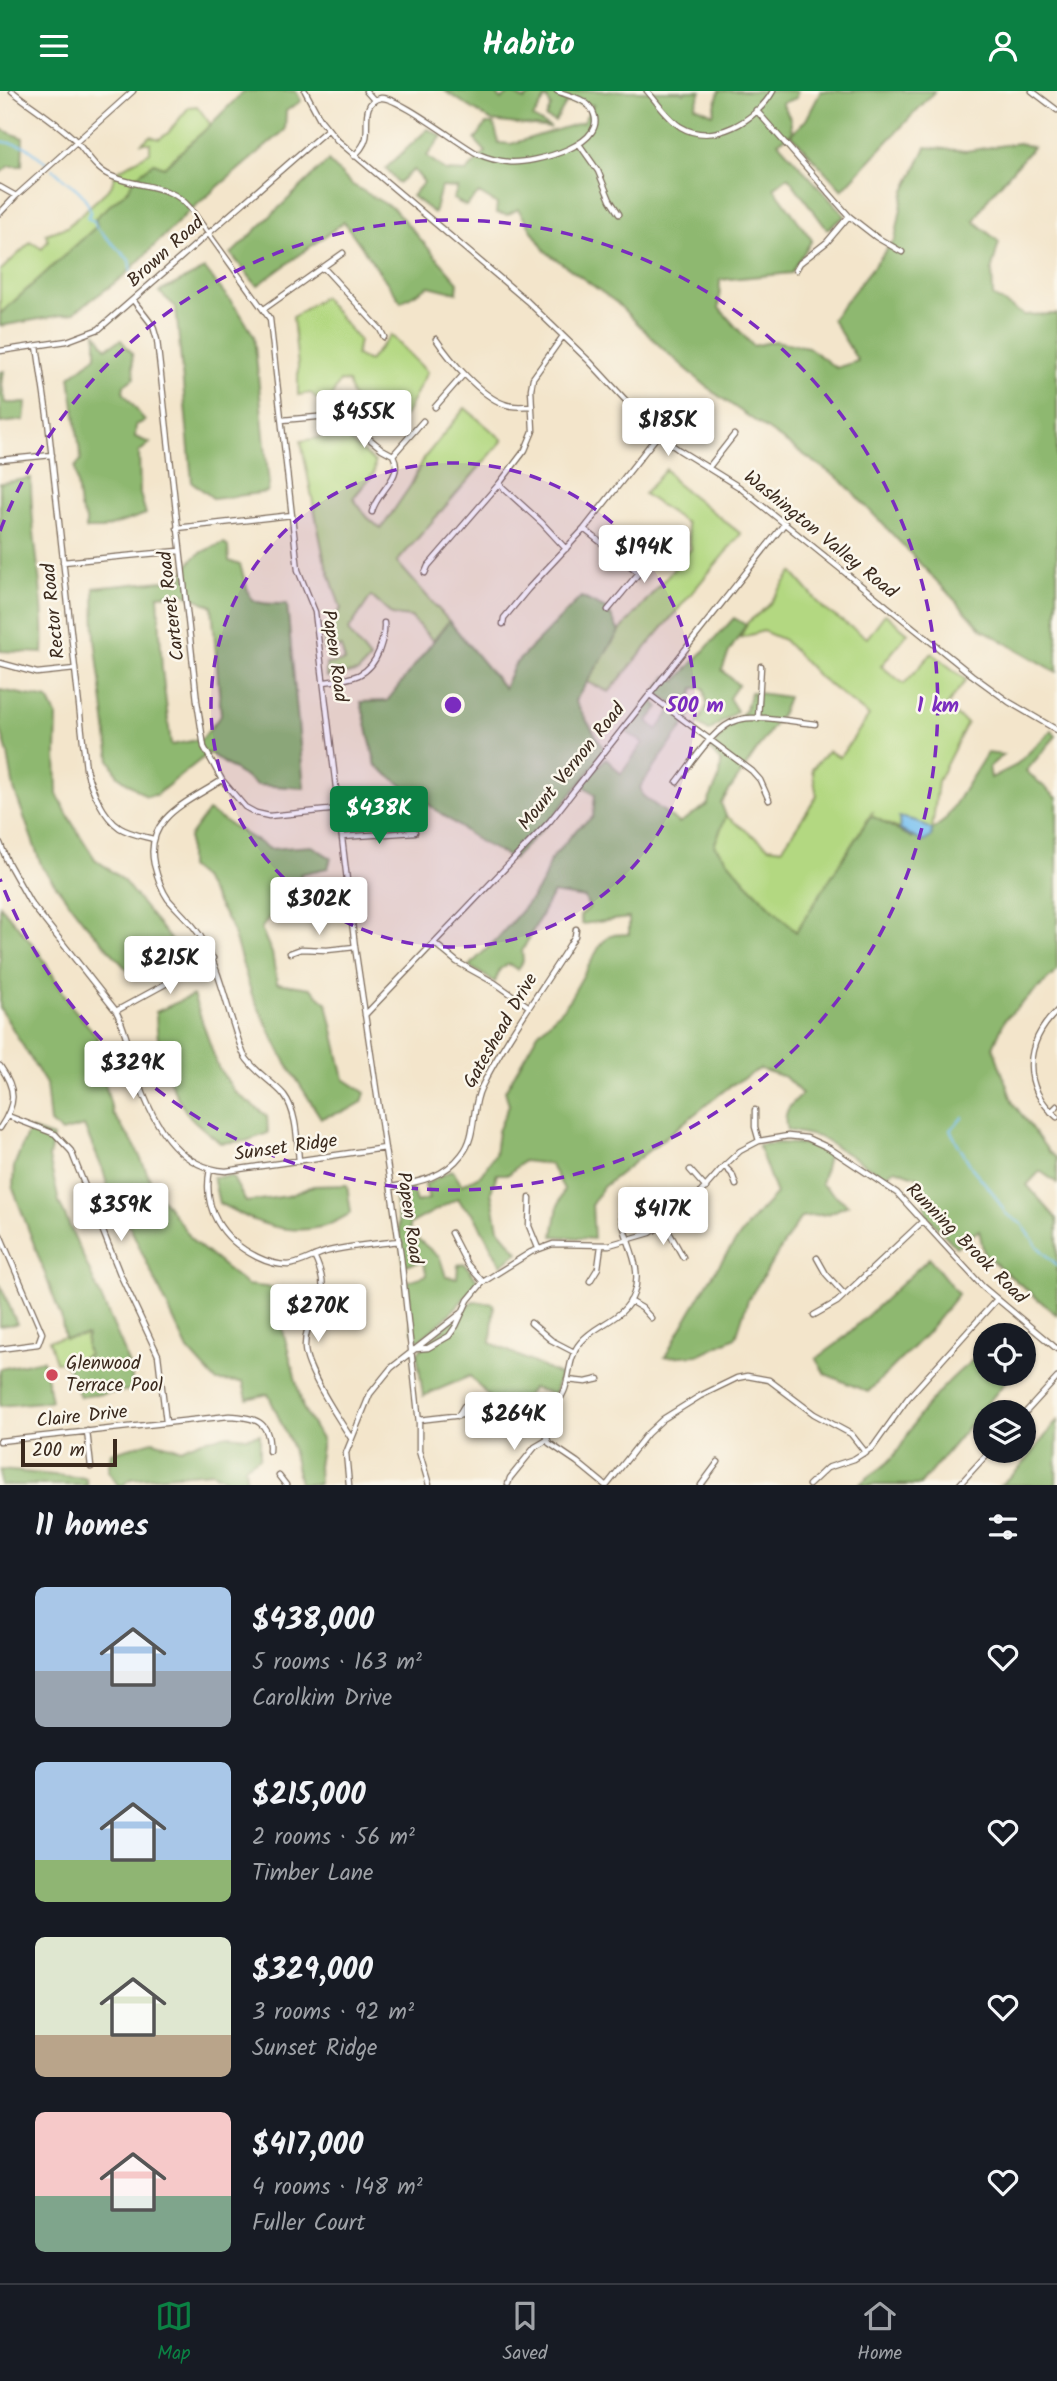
<!DOCTYPE html>
<html lang="en">
<head>
<meta charset="utf-8">
<style>
	body { margin:0; font-family:Kalam,sans-serif; background:#242831; color:#f1f3f6; height:100vh; display:flex; flex-direction:column; font-size:26px; white-space:nowrap }
	* { box-sizing:border-box; margin:0 }
	p { font-size:23px; color:#9ea1a6 }
	.icon { flex:none; width:38px; height:38px; fill:none; stroke:currentColor; stroke-width:2; stroke-linecap:round; stroke-linejoin:round }
	.map { position:relative; height:1394px; overflow:hidden }
	.drawer { display:flex; flex-direction:column; background:#171b24; flex:1 }
	.drawer>* { flex:none }
	.buttons { position:absolute; left:973px; top:1232px; display:grid; gap:14px }
	.buttons a { display:grid; place-items:center; width:63px; height:63px; border-radius:50%; background:#171b24; box-shadow:0 2px 5px #0004; font-size:35px }
	.scale { position:absolute; left:21px; bottom:18px; width:96px; box-sizing:border-box; padding-left:7px; border:4px solid #3b2a1e; border-top:0; font-size:19px; line-height:24px; white-space:nowrap; color:#3b2a1e; -webkit-text-stroke:5px #fbf7ec; paint-order:stroke }
	.price { position:absolute; translate:-50% -60px; padding:0 16px; border-radius:7px; background:#fff; color:#222; font-size:23px; line-height:46px; filter:drop-shadow(0 2px 4px #0008) }
	.price::after { content:''; position:absolute; left:50%; top:42px; width:21px; height:16px; margin-left:-10px; background:inherit; clip-path:polygon(0 0,100% 0,50% 100%) }
	.price.active { background:#0b8043; color:#fff }
	ul { padding:0; list-style:none }
	li { display:flex; align-items:center; gap:21px; height:175px; padding:0 35px }
	li span { display:grid; place-items:center; flex:none; width:196px; height:140px; border-radius:10px; color:#555 }
	li>.icon { margin-inline-start:auto }
	span .icon { width:84px; height:84px; fill:#fffc; stroke-width:1 }
	li b { font-size:30px }
	h2 { display:flex; justify-content:space-between; align-items:center; height:84px; padding:0 35px; font-size:30px }
	header { display:flex; justify-content:space-between; align-items:center; height:91px; padding:0 35px; background:#0b8043; color:#fff; font-size:32px; font-weight:600 }
	.tab-bar { display:flex; justify-content:space-around; align-items:center; height:98px; border-top:2px solid #363941; background:#171b24; font-size:19px; color:#9ea1a6 }
	.tab-bar a { display:grid; justify-items:center; gap:4px }
	.tab-bar .active { color:#0b8043 }
	.map>svg:first-child { display:block }
	.green { fill:#b3d881; stroke:#778150; stroke-width:2 }
	.forest { fill:#8eb86f; stroke:#647146; stroke-width:2; fill-rule:evenodd }
	.water { fill:#77c0f0; stroke:#597587; stroke-width:2 }
	.lines { fill:none; stroke-linecap:round; stroke-linejoin:round }
	.stream { stroke:#77c0f0; stroke-width:2 }
	.minor-casing { stroke:#7b6b5b; stroke-width:7 }
	.minor { stroke:#fff; stroke-width:4.5 }
	.ring { fill:none; stroke:#7b2cbf; stroke-width:3.5; stroke-dasharray:12 9 }
	.poi-dot { fill:#d1495b; stroke:#fbf7ec; stroke-width:2.5 }
	.labels { text-anchor:middle; dominant-baseline:central; stroke-width:5; stroke-linejoin:round; paint-order:stroke }
	.street-label { font-size:19px; fill:#3b2a1e; stroke:#fbf7ec }
	.poi-label { font-size:19px; fill:#3b2a1e; stroke:#fbf7ec; text-anchor:start }
	.centre { fill:#7b2cbf; stroke:#fbf7ec; stroke-width:3.5 }
	.ring-label { font-size:21px; text-anchor:middle; font-weight:bold; fill:#7b2cbf; stroke:#fbf7ec; stroke-width:5; stroke-linejoin:round; paint-order:stroke }
</style>
</head>
<body>
<header><svg class="icon" aria-label="menu" viewBox="0 0 24 24"><path d="M4 6h16M4 12h16M4 18h16"/></svg>Habito<svg class="icon" aria-label="person" viewBox="0 0 24 24"><circle cx="12" cy="8" r="4"/><path d="M4 21q1-7 8-7t8 7"/></svg></header>
<div class="map">
<svg width="1057" height="1394" viewBox="0 0 1057 1394">
	<rect width="100%" height="100%" fill="#fbf7ec"/>
	<filter id="ink" filterUnits="userSpaceOnUse"><feTurbulence type="fractalNoise" baseFrequency=".0143" numOctaves="2"/><feDisplacementMap in="SourceGraphic" scale="14" xChannelSelector="R" yChannelSelector="G"/><feConvolveMatrix kernelMatrix="1 2 1 2 8 2 1 2 1" color-interpolation-filters="sRGB"/></filter>
	<filter id="wash" filterUnits="userSpaceOnUse"><feTurbulence type="fractalNoise" baseFrequency=".00686" numOctaves="4" result="noise"/><feDisplacementMap in="SourceGraphic" scale="28" xChannelSelector="R" yChannelSelector="G"/><feGaussianBlur stdDeviation="1.57" result="paint"/><feColorMatrix in="noise" values="0 0 0 0 0 0 0 0 0 0 0 0 0 0 0 0 0 1.4 0 .05"/><feComposite in="paint" operator="in"/></filter>
	<g filter="url(#wash)">
		<rect width="100%" height="100%" fill="#f3e5cb"/>
		<!-- green -->
		<path class="green" d="M197 15 211 34 164 76 129 98 95 127 97 135 0 223V180L31 151 42 158 48 149 46 143 67 136 111 96 116 81 150 61V52H142L150 45 159 48 168 42 189 16Z
			M323 206 359 249 356 264 369 270 391 244 427 281 405 325 395 329 352 305 348 291 340 290 330 308 319 311 311 302 298 304V275L293 226Z
			M465 317 503 349 397 471 449 530 433 550 411 526 392 524 371 505 348 540 370 568 358 581 326 586V573L345 570 341 556 324 559V539L341 518 324 467 301 350 341 343 375 371 374 382 353 407 367 426 381 438 411 394 424 367Z
			M666 378 676 392 741 443 609 601 587 591 619 541 691 458 686 432 644 403Z
			M792 481 824 518 867 547 885 523 908 542 881 575 904 593 932 562 966 589 945 617 967 632 938 690 932 739 916 730 899 726 900 739 871 725 873 720 796 841 747 792 714 755 726 725 769 756 782 758 817 705 812 678 828 660 840 666 869 625 817 584 784 549 763 540 740 547 747 532 768 515Z
			M87 1243 86 1257 89 1263 67 1275 61 1271H56L49 1249Z"/>
		<!-- forest -->
		<path class="forest" d="M244 0H296L301 10 286 20 285 39 186 123 123 186 73 222 0 235V223L97 135 95 127 129 98 134 87 154 72 164 76 206 38Z
			M445 0H495L501 9 511 1 524 9 532 3 530 0H682L684 2 685 0H701L695 15 713 23 719 0H797L796 7 782 12 790 27 792 42 806 29 821 0H935L842 99 791 43 778 51 845 125 827 138 788 86 774 97 812 149 791 182 720 189 719 217 753 255 775 250 808 256 836 277 858 270 832 228 895 148 904 102 926 56 966 60 1018 52 1033 56 989 106 974 130 999 151 992 177 993 205 1024 224 1057 223V581L982 538 842 390 713 301 661 256 617 212 545 160 518 118 507 124 496 122 497 113 479 102 466 115 453 108 458 97 441 96 434 122 412 105 424 91 414 79 398 92 386 77 428 38 442 45 427 65 446 80 466 81 486 61 475 49 486 33H494L499 52 511 53 583 31 593 14 567 11 555 31 546 27 551 15 546 6 533 27 551 37 492 30Z
			M0 38 23 47 22 75H9L0 82Z
			M328 70 351 93 394 118 458 191 457 202 429 195 401 211 344 131 257 195 231 163Z
			M205 178 240 222 254 245 269 394 267 401 214 408 192 391 176 216 159 201Z
			M96 242 106 257 121 249 132 262 134 287 124 294 123 301 145 330 136 334 135 346 150 352 139 361 140 403 146 423 102 438H86V429L80 417 75 376 81 369 70 286 96 265Z
			M4 280 2 294 5 312H26L24 329 0 332V281Z
			M31 387C30 446 46 503 43 562L0 560V392Z
			M224 452 228 456 229 470 240 474C253 512 244 513 287 513L304 697 257 694 209 662 156 704 146 705 118 685 110 669 95 548 94 497 182 488C189 464 202 460 224 452ZM183 502 212 515 221 624 202 648 171 654 162 578 158 504Z
			M581 506 608 519 619 541 575 610 605 660 550 730 513 768 480 751 376 675 361 611 387 610 449 530 504 597 515 573Z
			M734 527 746 534 729 561 722 579 738 594 729 607 737 620 709 640 698 633 707 614 704 597H694L689 615 694 620 640 696 643 705 679 732 707 714 720 685 721 671 710 659 728 637 745 620 751 601 788 606 782 622 721 712 726 725 714 754 747 792 796 841 869 727 874 726 912 747 931 746 932 739 945 729 987 662 1003 664 989 676 991 687 1015 675 1052 639 1056 645 1026 680 1057 707V880L1005 928 993 956 1013 1012 1049 1061 1057 1067V1092L1040 1080 1027 1094 1057 1128V1224L984 1163 979 1139 956 1156 926 1124 925 1103 918 1086 895 1078 884 1085 819 1046 787 1039C782 1021 789 1015 802 1003L785 986 760 978 730 995 603 1096 592 1113 594 1148 553 1145 558 1115 564 1098 550 1073 523 1070 509 1083H497L491 1101 498 1137 518 1161 501 1174 473 1122 463 1115 458 1107 410 1133V1141L440 1167 446 1186 457 1187 458 1174 464 1172 478 1190C460 1214 443 1232 419 1249L412 1240 408 1190 427 1184 423 1171 404 1174 394 1100 412 1097 416 1111 429 1108 425 1094 452 1079 462 1094 481 1084 495 1063 498 1040 509 1014 505 1000 538 942 567 913 601 853 610 844 629 843V827L582 833 580 825 589 817 585 807 553 802 522 860 523 870 518 879 509 873 500 878 495 891 469 875 498 847 532 807 543 790 550 769 578 737 593 726 595 704 581 693 606 667 621 683 643 652 625 640 650 607 659 616 648 630 657 639 675 614 655 601 667 585 676 590Z
			M0 599 48 608 57 626 56 661 57 703 71 730 95 768 122 788 177 857 132 884 84 831 42 776 14 698 8 663 0 636Z
			M208 720 270 758 312 755 331 767 328 777 300 783 308 808 270 825 261 838 272 862 277 892 310 897 327 912 344 988 365 1002 362 1011 348 1019 321 1027 285 970 252 904 231 835 202 787 189 776V746Z
			M0 814 39 861 72 916 97 945 101 977 113 1023 135 1055 153 1095 194 1151 247 1194 275 1197 279 1224 303 1317 322 1350 318 1375 319 1393H300L291 1353 268 1303 247 1308 243 1291 216 1290 188 1259 130 1136 113 1115 103 1079 84 1035 61 1041 50 1032 46 993 0 917Z
			M193 904 218 976 235 1001 267 1025 268 1042 246 1050 220 1052C210 1042 195 1033 187 1022 167 994 156 955 156 921Z
			M29 1038 53 1046 49 1067 59 1111 122 1254 132 1284V1299L80 1306 67 1275 89 1264 86 1257 87 1244 65 1248 61 1226 13 1097 14 1075Z
			M780 1052 812 1054 829 1061 821 1093 848 1114 828 1123 801 1126 748 1209 736 1246 698 1264 665 1266C699 1205 727 1153 776 1103L758 1054Z
			M232 1085 246 1111 288 1105 313 1095 347 1094 351 1122C342 1127 331 1134 321 1136 283 1145 252 1130 219 1112L213 1086Z
			M929 1167 958 1203 926 1243 868 1301 825 1283 816 1268 838 1252Z
			M0 1193 17 1233 0 1235Z
			M473 1210 494 1213 491 1252 560 1284 554 1303 533 1297 514 1320 499 1317 470 1285 423 1305 417 1262Z
			M985 1260V1283H1012L920 1394H859C870 1382 885 1378 896 1362 905 1351 910 1337 919 1325 938 1300 960 1277 985 1260Z
			M43 1269 51 1310 0 1315V1278Z
			M1057 1330 1056 1394H1000L1020 1377Z
			M260 1343V1366L245 1376 247 1394H226L224 1387 212 1381 131 1388 123 1394H118L108 1380 111 1362 153 1350 181 1358 202 1349 229 1344 247 1346Z
			M0 1379 86 1387 88 1394H0Z"/>
		<!-- water -->
		<path class="water" d="M899 726 916 730 932 739 931 746 923 751 900 739Z"/>
		<g class="lines">
			<!-- stream -->
			<path class="stream" d="M0 50 25 55 47 72
				M53 78C69 96 82 94 91 121L87 127 94 130 96 136 129 169 131 181
				M963 1026 950 1039 972 1077 993 1102 1006 1123 1022 1133 1038 1156 1057 1174"/>
		</g>
	</g>
	<g filter="url(#ink)">
		<g class="lines">
			<defs>
				<path id="minor" d="M12 0C32 16 55 30 73 47 85 59 95 79 111 85 138 97 170 92 190 117L270 228 298 479 315 521 355 856 401 1166 419 1332V1360L429 1394
					M305 0 320 28 337 49 527 210 589 270 658 344 679 359 739 396 972 584 1009 611 1057 639
					M366 0 374 9
					M647 0C657 11 668 28 681 36 713 55 757 29 773 0
					M1032 0 1057 19
					M756 19 849 125 876 146 902 161
					M579 53 598 80 610 109 619 123
					M354 65C359 60 364 55 366 47 369 34 361 10 381 7 397 5 459 53 478 63 487 67 498 70 509 71 532 73 617 53 590 16 584 7 566 4 557 0
					M0 96 16 105
					M0 122 16 105 133 0
					M323 176 380 238 384 246
					M796 179 800 172 827 151 849 125
					M133 209 153 235 157 249 197 610 204 656 222 689 245 716 256 722 269 725 339 718
					M264 218 343 162
					M436 248C450 269 481 305 504 313 513 317 523 315 532 315
					M37 255 48 331 86 678C91 697 103 726 120 737 130 743 142 745 153 748
					M0 260 67 250 99 238 328 38
					M435 316 464 283
					M282 329 340 324 382 358 393 364 423 330
					M0 369 52 364
					M709 376 734 344
					M499 393 542 432 566 458
					M372 421C376 400 405 387 393 364
					M177 437 292 424
					M584 438 638 481
					M63 471 179 460
					M425 482 428 475 499 393 525 359 533 340 531 298 533 287 563 245
					M608 519 662 454
					M503 533 504 527 528 498 584 438 658 344
					M0 572 37 582 75 578
					M324 591C350 588 369 587 379 560 382 551 385 542 384 532
					M650 604 752 680 760 689 769 709
					M758 628 761 575
					M222 689C189 711 144 726 154 773 157 785 161 798 168 808 181 823 196 835 205 853 223 888 229 928 244 964 254 981 272 990 284 1004 297 1021 297 1049 299 1070
					M677 691C692 672 714 635 738 629 759 623 793 631 815 633
					M342 746 415 741
					M0 752 7 770 30 811 116 920C126 939 130 961 136 982 150 1027 175 1077 226 1080L385 1057
					M434 852 457 871 495 892 528 915
					M290 862 301 858 327 859 355 856
					M116 920 213 867
					M1057 920C1024 952 1021 995 1057 1026
					M365 924 550 730 785 432
					M0 975C17 999 16 1013 0 1037
					M755 1019V1036L759 1050
					M1051 1021 1057 1015
					M8 1025 55 1043 71 1060 120 1183 158 1264 166 1331
					M724 1075 732 1083 736 1094
					M210 1078C202 1117 221 1148 257 1166 267 1171 276 1174 288 1174 302 1173 315 1163 329 1160 351 1155 375 1153 399 1150
					M690 1079 706 1097
					M391 1096C419 1091 444 1087 462 1063 477 1045 471 1017 481 997 508 943 544 896 575 845L576 838
					M530 1107 529 1135 538 1157
					M665 1134 683 1166
					M451 1142 467 1173 483 1191
					M0 1144 42 1242 38 1253 0 1258
					M314 1165C338 1214 304 1216 305 1257 306 1279 338 1327 351 1347
					M817 1167 826 1183 845 1204
					M590 1190 598 1177 601 1155
					M630 1210 642 1217 651 1227
					M814 1224 837 1211 923 1130
					M531 1232 551 1249 574 1261
					M415 1258 428 1257 449 1245 456 1235 468 1209 483 1191 531 1161 553 1153 609 1154 650 1142 685 1119 724 1075 740 1060 759 1050 788 1045 807 1047 829 1057 897 1102 983 1196 1057 1258
					M567 1289 586 1291 599 1288
					M1024 1323 1057 1287
					M419 1329 471 1323V1318L467 1314 464 1315 458 1325
					M87 1340 91 1376
					M0 1350 229 1325C255 1326 271 1330 269 1360
					M279 1385 286 1394
					M508 1393 510 1387 535 1356 547 1349
					M349 1394 346 1362 370 1303 391 1277 460 1223
					M605 1394 577 1371 549 1352C546 1346 545 1339 547 1331 550 1320 561 1310 565 1298 570 1283 569 1265 580 1252 596 1232 625 1229 634 1202 644 1171 621 1147 621 1118
					M607 1394 647 1343 663 1328 700 1305 737 1287 747 1285 769 1289 814 1323 851 1343 866 1362
					M701 1394 718 1371
					M809 1394 827 1377 854 1368 873 1356 908 1307 997 1208
					M959 1394 990 1360"/>
			</defs>
			<!-- minor casing -->
			<use href="#minor" class="minor-casing"/>
			<!-- minor -->
			<use href="#minor" class="minor"/>
		</g>
	</g>
	<!-- distance rings -->
	<circle cx="453" cy="614" r="242" fill="#7b2cbf" fill-opacity=".12"/>
	<g class="ring">
		<circle cx="453" cy="614" r="242"/>
		<path d="M0 440A485 485 0 1 1 0 788"/>
	</g>
	<!-- markers -->
	<circle class="poi-dot" cx="52" cy="1284" r="7"/>
	<g class="labels">
		<!-- street labels -->
		<g class="street-label">
			<text transform="translate(166 161) rotate(-42)">Brown Road</text>
			<text transform="translate(820 444) rotate(39)">Washington Valley Road</text>
			<text transform="translate(172 515) rotate(-97)">Carteret Road</text>
			<text transform="translate(54 520) rotate(-96)">Rector Road</text>
			<text transform="translate(334 565) rotate(82)">Papen Road</text>
			<text transform="translate(572 676) rotate(-51)">Mount Vernon Road</text>
			<text transform="translate(501 940) rotate(-60)">Gateshead Drive</text>
			<text transform="translate(286 1057) rotate(-8)">Sunset Ridge</text>
			<text transform="translate(409 1127) rotate(82)">Papen Road</text>
			<text transform="translate(966 1153) rotate(45)">Running Brook Road</text>
			<text transform="translate(82 1326) rotate(-6)">Claire Drive</text>
		</g>
		<!-- poi labels -->
		<g class="poi-label">
			<text x="66" y="1273">Glenwood<tspan x="66" dy="22">Terrace Pool</tspan></text>
		</g>
	</g>
	<circle cx="453" cy="614" r="10" class="centre"/>
	<g class="ring-label">
		<text x="695" y="621">500 m</text>
		<text x="938" y="621">1 km</text>
	</g>
</svg>
<div class="buttons">
<a><svg class="icon" aria-label="locate" viewBox="0 0 24 24"><circle cx="12" cy="12" r="6"/><path d="M12 2v4M12 18v4M2 12h4M18 12h4"/></svg></a>
<a><svg class="icon" aria-label="layers" viewBox="0 0 24 24"><path d="M12 4l9 5-9 5-9-5zM3 14l9 5 9-5"/></svg></a>
</div>
<div class="scale">200 m</div>
<b class="price" style="left:364px;top:359px">$455K</b>
<b class="price" style="left:668px;top:367px">$185K</b>
<b class="price" style="left:644px;top:494px">$194K</b>
<b class="price active" style="left:379px;top:755px">$438K</b>
<b class="price" style="left:319px;top:846px">$302K</b>
<b class="price" style="left:170px;top:905px">$215K</b>
<b class="price" style="left:133px;top:1010px">$329K</b>
<b class="price" style="left:121px;top:1152px">$359K</b>
<b class="price" style="left:663px;top:1156px">$417K</b>
<b class="price" style="left:318px;top:1253px">$270K</b>
<b class="price" style="left:514px;top:1361px">$264K</b>
</div>
<section class="drawer">
<h2>11 homes<svg class="icon" aria-label="filters" viewBox="0 0 24 24"><path d="M4 7h16M4 17h16"/><circle cx="9" cy="7" r="2"/><circle cx="15" cy="17" r="2"/></svg></h2>
<ul>
<li><span style="background:linear-gradient(#a9c7e8 60%,#9aa5b1 0)"><svg class="icon" aria-label="home" viewBox="0 0 24 24"><path d="M3 11l9-7 9 7M6 9v11h12V9"/></svg></span><div><b>$438,000</b><p>5 rooms · 163 m²</p><p>Carolkim Drive</p></div><svg class="icon" aria-label="heart" viewBox="0 0 24 24"><path d="M12 20l-8-8c-3-5 5-10 8-4 3-6 11-1 8 4z"/></svg></li>
<li><span style="background:linear-gradient(#a9c7e8 70%,#8fb573 0)"><svg class="icon" aria-label="home" viewBox="0 0 24 24"><path d="M3 11l9-7 9 7M6 9v11h12V9"/></svg></span><div><b>$215,000</b><p>2 rooms · 56 m²</p><p>Timber Lane</p></div><svg class="icon" aria-label="heart" viewBox="0 0 24 24"><path d="M12 20l-8-8c-3-5 5-10 8-4 3-6 11-1 8 4z"/></svg></li>
<li><span style="background:linear-gradient(#dfe7d0 70%,#b9a48a 0)"><svg class="icon" aria-label="home" viewBox="0 0 24 24"><path d="M3 11l9-7 9 7M6 9v11h12V9"/></svg></span><div><b>$329,000</b><p>3 rooms · 92 m²</p><p>Sunset Ridge</p></div><svg class="icon" aria-label="heart" viewBox="0 0 24 24"><path d="M12 20l-8-8c-3-5 5-10 8-4 3-6 11-1 8 4z"/></svg></li>
<li><span style="background:linear-gradient(#f6c9c9 60%,#7fa58c 0)"><svg class="icon" aria-label="home" viewBox="0 0 24 24"><path d="M3 11l9-7 9 7M6 9v11h12V9"/></svg></span><div><b>$417,000</b><p>4 rooms · 148 m²</p><p>Fuller Court</p></div><svg class="icon" aria-label="heart" viewBox="0 0 24 24"><path d="M12 20l-8-8c-3-5 5-10 8-4 3-6 11-1 8 4z"/></svg></li>
</ul>
</section>
<nav class="tab-bar">
<a class="active"><svg class="icon" aria-label="map" viewBox="0 0 24 24"><path d="M3 6l6-2 6 2 6-2v14l-6 2-6-2-6 2zM9 4v14M15 6v14"/></svg>Map</a>
<a><svg class="icon" aria-label="saved" viewBox="0 0 24 24"><path d="M7 4h10v16l-5-4-5 4z"/></svg>Saved</a>
<a><svg class="icon" aria-label="home" viewBox="0 0 24 24"><path d="M3 11l9-7 9 7M6 9v11h12V9"/></svg>Home</a>
</nav>
</body>
</html>
